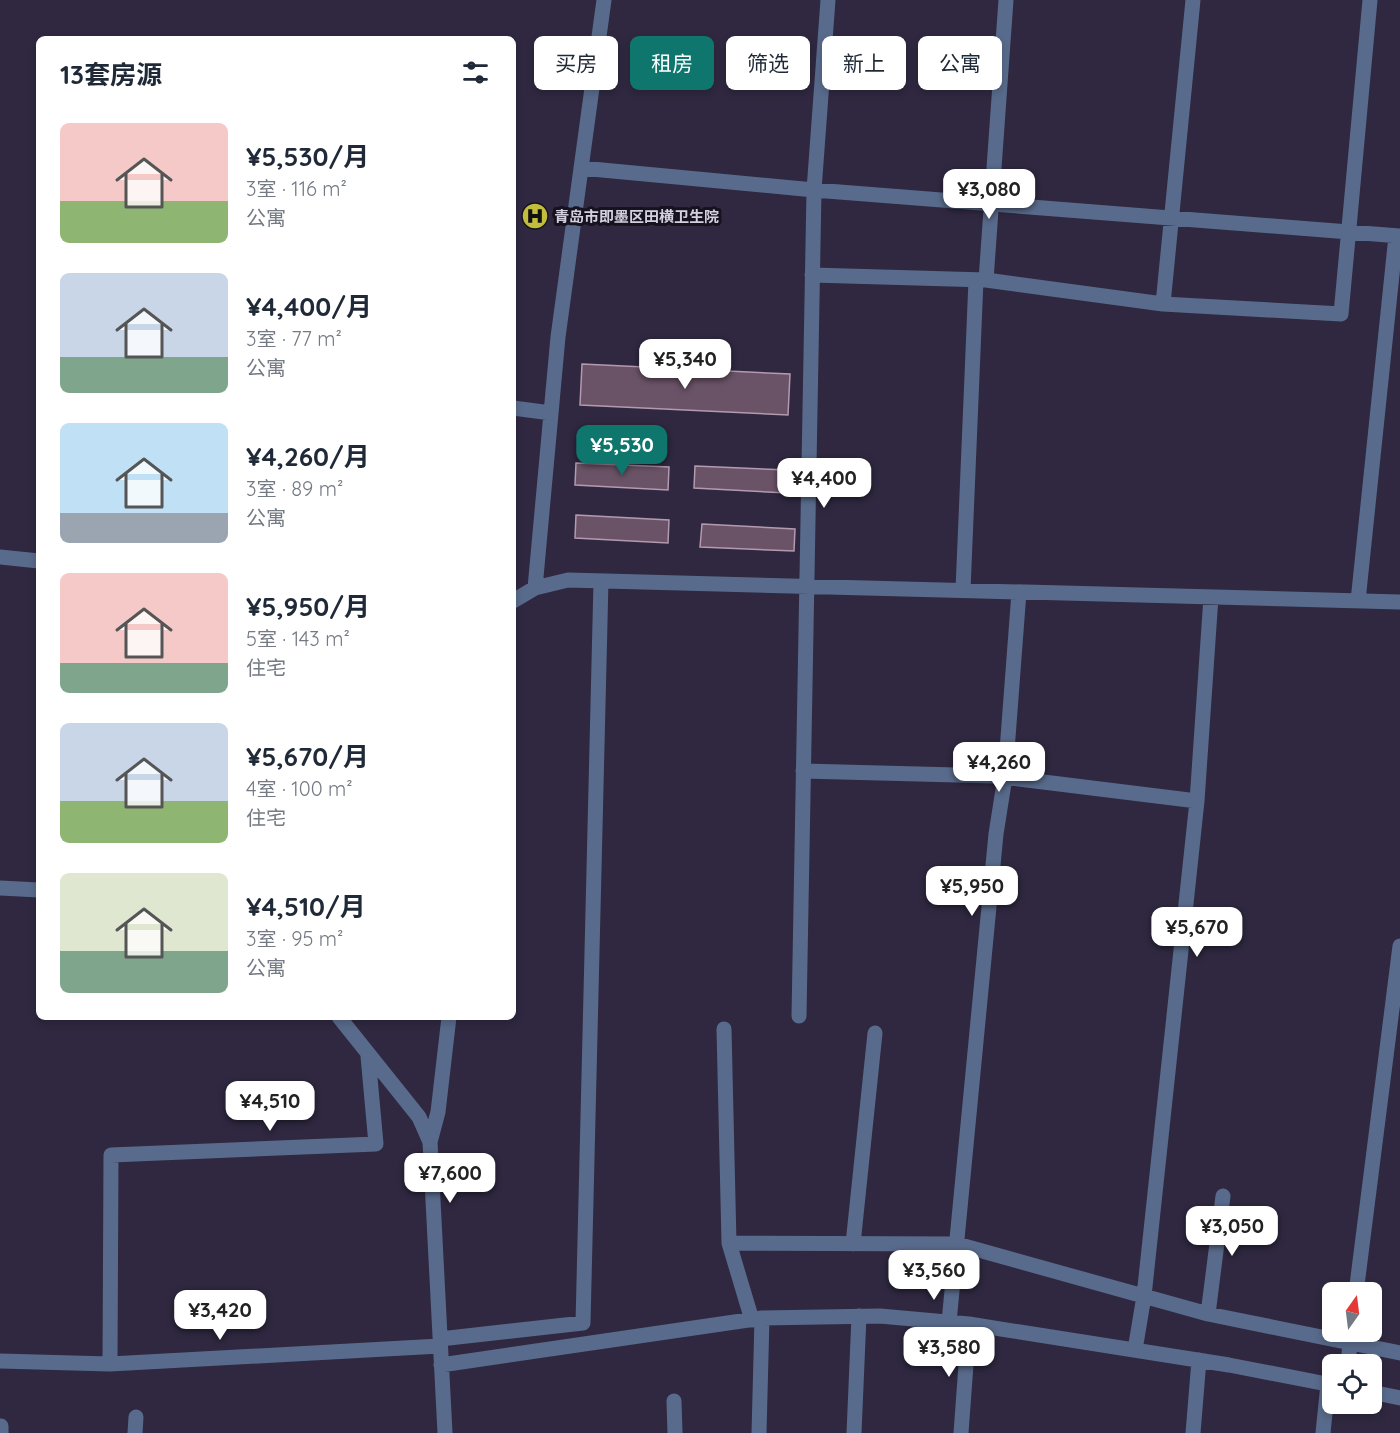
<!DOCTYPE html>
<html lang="zh">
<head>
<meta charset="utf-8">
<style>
	body { margin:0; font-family:Quicksand,"Noto Sans SC",sans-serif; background:#f6f6f7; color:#1f2937; height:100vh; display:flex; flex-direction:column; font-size:22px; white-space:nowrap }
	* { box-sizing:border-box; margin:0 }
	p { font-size:20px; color:#747a83 }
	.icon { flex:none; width:33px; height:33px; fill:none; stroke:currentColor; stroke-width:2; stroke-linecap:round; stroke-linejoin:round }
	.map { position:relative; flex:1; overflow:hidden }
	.side { position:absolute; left:36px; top:36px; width:480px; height:984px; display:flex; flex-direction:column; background:#fff; border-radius:9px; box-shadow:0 3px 9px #0003 }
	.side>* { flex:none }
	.guide { position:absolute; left:534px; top:36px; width:570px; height:54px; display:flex; gap:12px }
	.needle { width:39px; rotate:14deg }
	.fabs { position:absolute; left:1322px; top:1282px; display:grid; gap:12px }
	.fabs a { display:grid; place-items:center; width:60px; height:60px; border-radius:9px; background:#fff; box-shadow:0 3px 9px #0003; font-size:30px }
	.price { position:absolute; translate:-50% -51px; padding:0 14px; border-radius:12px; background:#fff; color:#222; font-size:20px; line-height:39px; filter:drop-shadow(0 2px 3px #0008) }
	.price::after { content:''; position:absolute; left:50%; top:36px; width:18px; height:14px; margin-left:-9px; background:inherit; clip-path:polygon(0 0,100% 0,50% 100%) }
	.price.current { background:#0f766e; color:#fff }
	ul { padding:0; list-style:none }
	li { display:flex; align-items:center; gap:18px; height:150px; padding:0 24px }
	li span { display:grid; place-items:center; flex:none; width:168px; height:120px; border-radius:9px; color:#555 }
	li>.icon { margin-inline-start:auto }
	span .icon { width:72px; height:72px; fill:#fffc; stroke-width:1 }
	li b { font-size:26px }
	h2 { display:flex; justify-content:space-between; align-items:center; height:72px; padding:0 24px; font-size:26px }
	.tag { padding:0 21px; border-radius:9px; background:#fff; box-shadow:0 3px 9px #0003; font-size:21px; line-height:54px }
	.tag.current { background:#0f766e; color:#fff }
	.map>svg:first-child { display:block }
	.building { fill:#6a5367; stroke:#b39aaf; stroke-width:1.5 }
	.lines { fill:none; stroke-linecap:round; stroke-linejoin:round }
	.minor { stroke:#596b8c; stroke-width:15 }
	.labels { text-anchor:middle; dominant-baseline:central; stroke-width:6; stroke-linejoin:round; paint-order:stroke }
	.poi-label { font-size:15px; font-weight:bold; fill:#d4d0e0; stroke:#16131e; text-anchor:start }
</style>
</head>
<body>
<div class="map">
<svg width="1400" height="1433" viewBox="0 0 1400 1433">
	<rect width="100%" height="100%" fill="#2f2840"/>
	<!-- building -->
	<path class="building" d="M582 364 790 374 788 415 580 405Z
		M576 463 669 467 668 490 575 485Z
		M695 466 788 470 787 493 694 488Z
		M576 515 669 520 668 543 575 538Z
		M702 524 795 529 794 551 700 547Z"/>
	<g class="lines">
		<!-- minor -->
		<path class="minor" d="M581 168 814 190 1400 236
			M812 275 986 280 1163 304 1341 314 1370 0
			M986 280 1006 0
			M1163 304 1193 0
			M513 408 551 413
			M0 557 39 561
			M535 588 558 337 604 0
			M963 590 976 280
			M513 601 535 588 568 580 1400 602
			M1358 601 1396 236
			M803 771 995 776 1197 801
			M0 888 39 890
			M799 1016 814 190 828 0
			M339 1017 419 1117 430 1142 445 1433
			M724 1029 729 1243 752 1320
			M430 1142 438 1112 449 1017
			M729 1243 957 1244 1208 1314 1400 1353
			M853 1244 875 1033
			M1356 1293 1400 946
			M1208 1314 1223 1196
			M949 1322 996 834 1005 777 1019 592
			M440 1339 583 1323 601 581
			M1135 1350 1144 1296 1197 801 1211 597
			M0 1361 110 1364 440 1346
			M110 1364 111 1155 376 1144 368 1056
			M441 1365 762 1318 880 1316 969 1324 1229 1365 1332 1385
			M1348 1365 1351 1332
			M1371 1392 1400 1398
			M674 1401 675 1433
			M1 1433V1426
			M135 1433 136 1417
			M759 1433 762 1318
			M854 1433 859 1316
			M961 1433 969 1324
			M1193 1433 1199 1360
			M1323 1433 1328 1384"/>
	</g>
	<!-- icons -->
	<defs>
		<symbol id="hospital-disc" viewBox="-11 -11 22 22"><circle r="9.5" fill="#c3bd3e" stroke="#16131e"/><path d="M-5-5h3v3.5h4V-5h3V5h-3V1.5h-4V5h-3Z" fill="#111"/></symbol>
	</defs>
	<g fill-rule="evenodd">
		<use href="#hospital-disc" x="520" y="201" width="30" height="30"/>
	</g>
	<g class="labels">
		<!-- poi labels -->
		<g class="poi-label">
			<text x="554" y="216">青岛市即墨区田横卫生院</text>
		</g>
	</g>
</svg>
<div class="fabs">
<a><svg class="needle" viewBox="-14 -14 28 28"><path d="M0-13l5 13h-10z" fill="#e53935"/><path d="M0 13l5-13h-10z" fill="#747a83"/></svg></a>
<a><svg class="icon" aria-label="locate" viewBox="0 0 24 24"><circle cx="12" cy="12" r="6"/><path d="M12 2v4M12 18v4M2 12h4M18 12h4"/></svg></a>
</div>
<b class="price" style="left:989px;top:220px">¥3,080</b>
<b class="price" style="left:685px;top:390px">¥5,340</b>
<b class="price current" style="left:622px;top:476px">¥5,530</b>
<b class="price" style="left:824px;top:509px">¥4,400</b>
<b class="price" style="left:999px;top:793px">¥4,260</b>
<b class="price" style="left:972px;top:917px">¥5,950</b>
<b class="price" style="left:1197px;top:958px">¥5,670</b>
<b class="price" style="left:270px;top:1132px">¥4,510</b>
<b class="price" style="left:450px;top:1204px">¥7,600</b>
<b class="price" style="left:1232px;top:1257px">¥3,050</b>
<b class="price" style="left:934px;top:1301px">¥3,560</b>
<b class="price" style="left:220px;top:1341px">¥3,420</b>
<b class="price" style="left:949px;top:1378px">¥3,580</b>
<div class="guide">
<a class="tag">买房</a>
<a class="tag current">租房</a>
<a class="tag">筛选</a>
<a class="tag">新上</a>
<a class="tag">公寓</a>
</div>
<section class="side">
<h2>13套房源<svg class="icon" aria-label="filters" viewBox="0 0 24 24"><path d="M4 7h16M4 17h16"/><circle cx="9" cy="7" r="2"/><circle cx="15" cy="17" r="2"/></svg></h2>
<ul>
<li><span style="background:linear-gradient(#f6c9c9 65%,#8fb573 0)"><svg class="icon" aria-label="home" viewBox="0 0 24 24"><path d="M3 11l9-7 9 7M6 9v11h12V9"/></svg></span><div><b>¥5,530/月</b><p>3室 · 116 m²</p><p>公寓</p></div></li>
<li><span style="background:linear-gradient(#c9d6e8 70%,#7fa58c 0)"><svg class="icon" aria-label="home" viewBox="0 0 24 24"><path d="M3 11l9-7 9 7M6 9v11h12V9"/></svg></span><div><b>¥4,400/月</b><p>3室 · 77 m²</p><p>公寓</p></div></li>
<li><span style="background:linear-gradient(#bfe0f5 75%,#9aa5b1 0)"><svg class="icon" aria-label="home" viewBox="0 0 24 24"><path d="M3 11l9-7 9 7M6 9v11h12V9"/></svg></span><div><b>¥4,260/月</b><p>3室 · 89 m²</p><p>公寓</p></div></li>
<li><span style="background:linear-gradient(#f6c9c9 75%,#7fa58c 0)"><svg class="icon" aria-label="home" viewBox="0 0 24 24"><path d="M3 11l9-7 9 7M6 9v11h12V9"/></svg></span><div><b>¥5,950/月</b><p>5室 · 143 m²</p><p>住宅</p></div></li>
<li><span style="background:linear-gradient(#c9d6e8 65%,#8fb573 0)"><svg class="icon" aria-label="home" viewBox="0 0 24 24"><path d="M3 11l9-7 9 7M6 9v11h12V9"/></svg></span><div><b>¥5,670/月</b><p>4室 · 100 m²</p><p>住宅</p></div></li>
<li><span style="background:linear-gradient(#dfe7d0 65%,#7fa58c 0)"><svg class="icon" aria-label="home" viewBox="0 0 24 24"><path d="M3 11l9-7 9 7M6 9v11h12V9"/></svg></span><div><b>¥4,510/月</b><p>3室 · 95 m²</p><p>公寓</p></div></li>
</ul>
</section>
</div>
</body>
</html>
